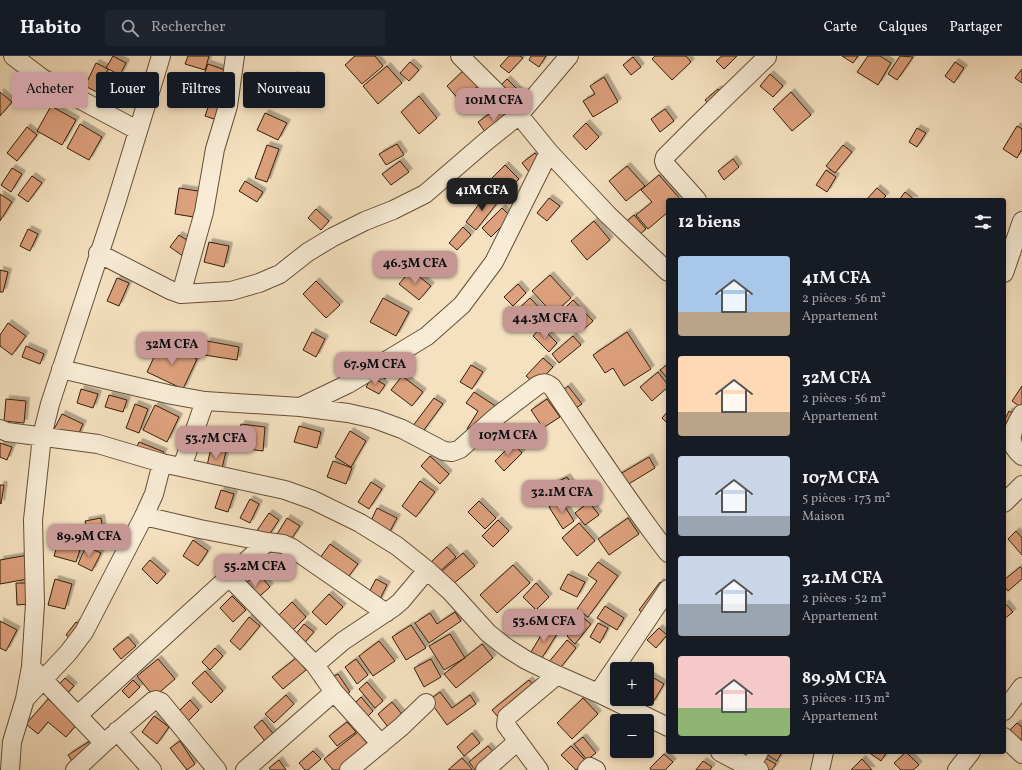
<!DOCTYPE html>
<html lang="fr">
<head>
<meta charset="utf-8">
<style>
	body { margin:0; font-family:Vollkorn,serif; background:#20242c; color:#f1f3f6; height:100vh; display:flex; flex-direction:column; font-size:15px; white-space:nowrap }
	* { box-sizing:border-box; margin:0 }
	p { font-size:13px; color:#9ea1a6 }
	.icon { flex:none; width:22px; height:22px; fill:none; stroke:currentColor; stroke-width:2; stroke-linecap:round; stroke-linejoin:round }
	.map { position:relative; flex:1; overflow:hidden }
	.panel { position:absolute; left:666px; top:142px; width:340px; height:556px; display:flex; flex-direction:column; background:#171b24; border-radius:4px; box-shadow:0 2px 6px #0003 }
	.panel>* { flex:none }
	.guide { position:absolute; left:12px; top:16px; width:380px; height:36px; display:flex; gap:8px }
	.fabs { position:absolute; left:610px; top:606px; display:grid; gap:8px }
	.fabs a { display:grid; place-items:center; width:44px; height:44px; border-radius:4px; background:#171b24; box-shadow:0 2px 6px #0003; font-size:20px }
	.price { position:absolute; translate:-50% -34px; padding:0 9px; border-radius:8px; background:#c59692; color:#111; font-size:13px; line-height:26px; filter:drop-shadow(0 1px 2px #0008) }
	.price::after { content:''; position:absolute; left:50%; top:24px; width:12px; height:9px; margin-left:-6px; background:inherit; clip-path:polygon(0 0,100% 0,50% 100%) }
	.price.active { background:#222; color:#fff }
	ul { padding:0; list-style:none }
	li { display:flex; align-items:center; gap:12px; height:100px; padding:0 12px }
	li span { display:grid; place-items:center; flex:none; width:112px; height:80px; border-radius:4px; color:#555 }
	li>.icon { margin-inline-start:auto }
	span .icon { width:48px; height:48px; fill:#fffc; stroke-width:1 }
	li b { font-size:17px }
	h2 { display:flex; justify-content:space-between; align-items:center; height:48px; padding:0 12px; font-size:17px }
	.chip { padding:0 14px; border-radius:4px; background:#171b24; box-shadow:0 2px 6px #0003; font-size:14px; line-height:36px }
	.chip.active { background:#c59692; color:#111 }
	header { display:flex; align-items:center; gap:24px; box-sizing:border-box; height:56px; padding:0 20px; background:#171b24; border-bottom:1px solid #363941 }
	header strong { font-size:19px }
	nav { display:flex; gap:22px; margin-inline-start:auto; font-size:14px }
	.search { width:280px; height:36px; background:#20242c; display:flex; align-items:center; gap:10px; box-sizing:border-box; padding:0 14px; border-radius:4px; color:#9ea1a6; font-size:15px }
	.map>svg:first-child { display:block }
	.building { fill:#dda07d; stroke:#341f07; filter:url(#shadow) }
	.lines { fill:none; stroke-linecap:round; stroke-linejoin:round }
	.minor-casing { stroke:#645035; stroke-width:20 }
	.minor { stroke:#f8ecd6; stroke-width:18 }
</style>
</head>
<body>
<header>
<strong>Habito</strong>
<div class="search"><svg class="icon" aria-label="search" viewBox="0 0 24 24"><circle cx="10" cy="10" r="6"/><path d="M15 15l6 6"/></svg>Rechercher</div>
<nav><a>Carte</a><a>Calques</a><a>Partager</a></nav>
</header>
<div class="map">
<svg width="1022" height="714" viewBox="0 0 1022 714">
	<defs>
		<filter id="shadow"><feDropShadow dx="3.5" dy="-3.5" stdDeviation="0" flood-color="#0004"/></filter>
	</defs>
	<rect width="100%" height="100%" fill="#f5e1c0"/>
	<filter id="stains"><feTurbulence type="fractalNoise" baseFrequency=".005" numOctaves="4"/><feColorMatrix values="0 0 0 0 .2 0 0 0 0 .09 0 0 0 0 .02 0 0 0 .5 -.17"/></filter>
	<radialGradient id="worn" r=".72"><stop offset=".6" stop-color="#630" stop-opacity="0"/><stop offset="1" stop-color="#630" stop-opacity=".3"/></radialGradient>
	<!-- building -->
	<path class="building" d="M113 0 126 7 120 19 106 12Z
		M188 0H209L205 14 185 8Z
		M355 0H375L383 10 362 28 345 9Z
		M509 0H520L523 2 509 17 500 10Z
		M531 0H546L539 11 529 4Z
		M655 0H686L691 6 672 24 652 3Z
		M722 0H737L724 13 716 5Z
		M842 0H858L853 7Z
		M868 0H880L891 7 878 29 857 16Z
		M900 0 913 1 897 24 888 18Z
		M633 1 641 11 631 19 623 9Z
		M410 6 419 14 409 25 400 17Z
		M955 6 964 12 954 27 945 20Z
		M96 7 108 13 97 36 85 30Z
		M208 8 225 14 217 38 199 32Z
		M387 10 402 27 378 48 363 30Z
		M1022 13V27L1015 22Z
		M464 14 478 30 460 45 447 30Z
		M770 18 783 30 773 41 760 30Z
		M294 19 314 32 301 51 281 38Z
		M604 21 618 46 593 61 583 45 595 38 590 30Z
		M507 23 523 39 512 49 496 34Z
		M718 33 725 41 712 52 705 44Z
		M0 36 12 46 0 60Z
		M791 36 811 59 792 75 773 53Z
		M419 40 437 62 419 78 401 56Z
		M211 43 223 47 217 64 205 60Z
		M51 50 76 64 62 89 37 75Z
		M499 51 509 66 488 80 478 66Z
		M665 53 674 65 660 76 651 63Z
		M265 57 287 67 278 84 257 74Z
		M586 67 599 81 586 94 573 80Z
		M80 68 102 81 89 104 67 92Z
		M1017 70 1022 73V93L1017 102 1003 93Z
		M27 71 37 79 17 105 7 97Z
		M917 72 926 77 917 91 909 86Z
		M397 88 404 99 386 109 379 98Z
		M267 89 279 93 267 126 255 122Z
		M843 89 852 96 835 117 826 110Z
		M535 97 543 107 530 117 522 107Z
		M733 103 739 111 724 124 718 115Z
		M400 105 409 116 391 129 382 118Z
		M505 109 519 123 506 136 492 122Z
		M627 110 645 130 626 145 609 125Z
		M12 112 22 118 11 136 1 129Z
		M826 114 836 121 827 136 816 129Z
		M659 119 681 144H668V156L648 173 636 159 652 146 641 134Z
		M32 120 42 127 28 146 18 139Z
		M245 125 263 136 257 146 239 135Z
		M179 132 204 136 200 162 175 158Z
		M877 132 886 140 882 144H869L867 143Z
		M905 136 915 144H899Z
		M487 137 498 146 476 174 466 166Z
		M0 138 12 146 0 165Z
		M549 142 560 150 547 165 537 157Z
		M502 152 511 161 491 181 482 172Z
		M316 153 329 165 321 174 308 162Z
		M634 159 646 173 633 184 621 170Z
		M594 165 610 184 587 204 571 185Z
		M463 171 471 179 457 194 449 187Z
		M28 173 38 178 30 195 20 190Z
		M179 179 196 190 187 203 170 191Z
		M209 186 229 190 224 211 204 206Z
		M0 214 8 216 3 236H0Z
		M411 214 431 230 419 244 399 228Z
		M550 219 571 242 553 258 532 235Z
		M117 222 129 227 119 250 107 245Z
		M316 225 340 249 326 262 303 238Z
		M518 228 526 237 513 250 504 241Z
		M383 242 409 256 396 280 370 266Z
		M530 242 545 258 526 276 511 260Z
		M573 244 593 265 584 273 564 253Z
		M8 267 26 280 12 299 0 290V279Z
		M541 271 557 287 549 296 533 280Z
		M312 276 325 283 316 301 303 294Z
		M627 276 651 313 624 330 613 312 605 317 593 299Z
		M573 280 581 289 559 307 552 298Z
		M207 285 239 291 237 304 204 299Z
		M161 286 197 303 183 333 147 316Z
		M26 290 44 298 40 308 22 301Z
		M403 298 385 323 376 317Z
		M543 302 553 311 536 329 526 320Z
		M668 308V323L660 314Z
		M471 309 483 316 472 333 460 326Z
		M658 316 668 329V331L652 345 640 331Z
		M402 320 423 336 412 350 391 334Z
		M372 321 385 329 379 338 366 331Z
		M568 330 582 348 572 355 559 338Z
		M1022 330V352L1012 345Z
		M81 333 98 338 93 352 77 347Z
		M474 336 497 351 477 380 467 373 478 355 466 347Z
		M109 339 127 344 123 356 105 351Z
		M434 342 443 348 421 378 412 371Z
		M6 343 26 345 24 367 4 365Z
		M547 343 560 361 543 372 531 354Z
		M135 348 148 353 139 377 126 372Z
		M155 349 179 361 167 386 143 374Z
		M668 355V368L662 362Z
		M1009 355 1018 360 1009 376 1004 374V365Z
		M62 358 83 368 74 388 52 377Z
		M241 368 265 371 263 395 238 392Z
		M299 370 321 376 317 392 294 386Z
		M350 375 366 385 351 411 335 401Z
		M139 386 164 396 157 410 133 400Z
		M0 387 12 391 7 404 0 401Z
		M513 387 522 397 504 415 495 405Z
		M211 392 226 395 221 417 206 414Z
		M430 400 449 418 440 428 421 410Z
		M649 401 655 412 622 432 615 421Z
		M333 405 352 412 346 428 327 421Z
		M567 421 574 433 560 441 553 428Z
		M420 425 435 436 416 461 402 450Z
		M371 426 382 433 369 453 358 446Z
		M0 429H4L1 448 0 447Z
		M221 434 234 438 228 456 215 452Z
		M250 443 259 448 250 467 240 462Z
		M560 443 574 465 563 473 549 451Z
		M479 445 496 462 485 473 468 456Z
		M589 446 599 459 585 469 575 457Z
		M377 452 397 462 388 479 369 469Z
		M269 457 279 464 267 482 256 476Z
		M101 462 105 485 89 488 85 465Z
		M287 462 300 470 286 491 274 483Z
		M628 462 639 478 609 499 598 483Z
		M498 464 509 475 493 491 482 480Z
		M579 467 595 485 577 500 562 482Z
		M1016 475 1022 482V499L1008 483Z
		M193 484 208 495 198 510 183 500Z
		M58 487 80 494 76 506 54 500Z
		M330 488 358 508 339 533 312 513Z
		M86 490 101 497 92 515 78 508Z
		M447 491 456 501 439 516 431 506Z
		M463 497 475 510 453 528 442 515Z
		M28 499 33 522 0 528V504Z
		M150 504 166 518 157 528 142 513Z
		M598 506 618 520 588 561 577 553 597 525 588 519Z
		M513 509 530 527 497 557 480 539Z
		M1020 511 1022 513V523L1008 535 1004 530V524Z
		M258 517 270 531 252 547 240 532Z
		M568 518 585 526 577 541 560 533Z
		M55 523 72 528 65 553 48 549Z
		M376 523 387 529 377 549 366 542Z
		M660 526 668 533 651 563 639 554Z
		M16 527H29L30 548 17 549Z
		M536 527 549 541 536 554 523 541Z
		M329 538 343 551 326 569 312 556Z
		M232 540 246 554 233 566 220 552Z
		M292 546 306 561 285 582 271 567Z
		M1005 547 1013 556 1004 563V548Z
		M605 550 624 562 617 574 597 562Z
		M455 556 461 565 429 587 415 567 430 557 437 568Z
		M249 561 260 570 240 594 230 585Z
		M582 561 591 568 575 588 567 580Z
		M0 565 17 574 6 595 0 592Z
		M76 566 87 574 78 587 66 579Z
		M598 567 608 572 600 587 590 581Z
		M304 568 314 576 299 593 290 585Z
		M411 569 426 592 406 604 392 581Z
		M546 571 557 578 542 602 531 596Z
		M659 572 667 579 656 592 647 584Z
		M450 578 465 602 444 614 429 590Z
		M128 581 136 590 121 603 113 593Z
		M567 584 576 592 558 615 548 607Z
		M379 585 395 605 373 620 359 600Z
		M482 588 493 602 456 632 444 618Z
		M215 592 223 600 210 614 202 606Z
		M296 602 306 614 283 633 272 621Z
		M158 603 175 623 154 641 137 620Z
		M356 603 368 619 357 628 345 611Z
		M431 603 441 621 424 631 414 612Z
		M205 615 223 635 211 647 192 627Z
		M338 618 350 636 338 644 326 625Z
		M647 618 664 628 652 648 643 643H647Z
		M65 622 74 630 63 642 54 634Z
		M133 624 140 631 129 642 122 635Z
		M529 624 542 640 505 669 492 654Z
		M367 626 383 645 375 652 359 633Z
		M440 636 452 652 470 639 476 648 447 669 429 644Z
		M286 639 294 648 274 667 265 658Z
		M361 641 373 655 360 668 347 655Z
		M583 642 598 658 572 683 557 667Z
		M48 643 77 668 66 681 48 666 38 678 26 668Z
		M190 644 199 654 183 670 174 660Z
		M392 646 406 663 391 675 378 658Z
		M154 660 169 671 157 688 142 676Z
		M262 664 280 686 271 693 254 671Z
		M347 666 356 676 337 690 329 680Z
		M1017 667 1022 671V686L1004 680Z
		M358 676 369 690 339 714H333L324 703Z
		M472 677 480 687 464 700 457 691Z
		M583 681 596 697 587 704 574 688Z
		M90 685 98 698 77 712 68 699Z
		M180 685 195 708 187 714 170 692Z
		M488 690 502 706 493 714H475L469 706Z
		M571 690 586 705 576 714 561 699Z
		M313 695 321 703 308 714H305L299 707Z
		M768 696H782L777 705 766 698Z
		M873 696H887L881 705 871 698Z
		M906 696 919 709 913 714H901L894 707Z
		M664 698 673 706 665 714H651L650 712Z
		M462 702 473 714H448Z
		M765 702 776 708 772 714H758Z
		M862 703 872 714H851Z
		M279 704 286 714H271L269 712Z
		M703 705 712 711 710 714H696Z"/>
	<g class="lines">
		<defs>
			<path id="minor" d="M13 0 42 22 79 43 137 74
				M460 0 519 59 549 96 608 159 668 216
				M697 144 665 108 664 105 665 101 698 68 767 1
				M98 197 170 234 181 238 204 156 215 93 228 50 235 0
				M1004 217 1022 165
				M181 238 231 235 259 227 280 218 308 196 333 181 365 165 393 154 425 138 483 88 519 59 569 0
				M61 313 172 339 205 345 300 351 348 357 375 363 402 373 444 395 452 396 460 393 496 361 538 329C544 326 547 327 552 331 590 387 627 444 668 497
				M300 351 348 328 427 280 462 249 494 206 549 96
				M1022 358C1012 375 1005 386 1022 400
				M0 373 7 376 98 388 162 407
				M182 411 205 345
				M1004 447 1022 429
				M144 460 200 473 267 486
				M229 521 315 609 334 636 381 688
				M315 609 343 585 394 551 401 545 427 514
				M35 615 104 687
				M598 637 668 533
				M25 643 68 597 84 576 144 460 154 438 162 407 285 434 313 444 360 467 397 490 427 514 450 535 488 577 507 592 526 604 557 619 598 637 668 671
				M1004 655 1022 631
				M78 659 229 521 267 486 283 488 292 492 386 557
				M117 675 152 714
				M1004 681 1022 698
				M720 696 750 712 759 714
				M750 712 759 696
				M10 714 12 686 25 643 31 611 35 548 33 464 42 380 50 348 116 147 161 0
				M75 714 104 687 153 645 156 644 161 646 217 714
				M245 714 334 636
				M349 714 401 671 426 647
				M485 714 518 685
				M539 714 506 669 507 661 557 619
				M587 714 590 711 596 714
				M820 714 824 696
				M957 714 971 696"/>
		</defs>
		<!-- minor casing -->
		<use href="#minor" class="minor-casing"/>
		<!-- minor -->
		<use href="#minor" class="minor"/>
	</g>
	<rect width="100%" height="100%" filter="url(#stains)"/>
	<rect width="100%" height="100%" fill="url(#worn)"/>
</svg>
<div class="fabs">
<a>+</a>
<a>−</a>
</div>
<b class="price" style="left:494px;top:66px">101M CFA</b>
<b class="price active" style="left:482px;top:156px">41M CFA</b>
<b class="price" style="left:415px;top:229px">46.3M CFA</b>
<b class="price" style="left:545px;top:284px">44.3M CFA</b>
<b class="price" style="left:172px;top:310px">32M CFA</b>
<b class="price" style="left:375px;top:330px">67.9M CFA</b>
<b class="price" style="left:508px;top:401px">107M CFA</b>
<b class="price" style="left:216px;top:404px">53.7M CFA</b>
<b class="price" style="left:562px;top:458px">32.1M CFA</b>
<b class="price" style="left:89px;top:502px">89.9M CFA</b>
<b class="price" style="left:255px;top:532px">55.2M CFA</b>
<b class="price" style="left:544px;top:587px">53.6M CFA</b>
<div class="guide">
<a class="chip active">Acheter</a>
<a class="chip">Louer</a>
<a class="chip">Filtres</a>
<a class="chip">Nouveau</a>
</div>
<section class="panel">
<h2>12 biens<svg class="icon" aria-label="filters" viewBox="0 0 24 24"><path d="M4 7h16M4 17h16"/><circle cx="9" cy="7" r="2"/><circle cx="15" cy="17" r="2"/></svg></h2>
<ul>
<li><span style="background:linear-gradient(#a9c7e8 70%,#b9a48a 0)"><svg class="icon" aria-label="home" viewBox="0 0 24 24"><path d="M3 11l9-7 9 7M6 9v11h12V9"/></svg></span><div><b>41M CFA</b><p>2 pièces · 56 m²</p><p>Appartement</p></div></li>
<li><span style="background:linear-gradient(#ffd9b3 70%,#b9a48a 0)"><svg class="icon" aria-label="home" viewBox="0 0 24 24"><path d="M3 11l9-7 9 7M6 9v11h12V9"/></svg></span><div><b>32M CFA</b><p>2 pièces · 56 m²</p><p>Appartement</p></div></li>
<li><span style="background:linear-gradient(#c9d6e8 75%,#9aa5b1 0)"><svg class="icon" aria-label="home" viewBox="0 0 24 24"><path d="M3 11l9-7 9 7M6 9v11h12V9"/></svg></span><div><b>107M CFA</b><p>5 pièces · 173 m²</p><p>Maison</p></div></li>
<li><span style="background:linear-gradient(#c9d6e8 60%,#9aa5b1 0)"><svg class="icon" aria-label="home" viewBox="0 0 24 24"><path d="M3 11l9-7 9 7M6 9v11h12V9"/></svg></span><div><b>32.1M CFA</b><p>2 pièces · 52 m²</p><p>Appartement</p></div></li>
<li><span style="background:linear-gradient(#f6c9c9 65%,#8fb573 0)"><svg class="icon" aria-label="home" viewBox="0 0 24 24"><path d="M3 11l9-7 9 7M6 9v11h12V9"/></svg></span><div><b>89.9M CFA</b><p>3 pièces · 113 m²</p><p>Appartement</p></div></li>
</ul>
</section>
</div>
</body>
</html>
